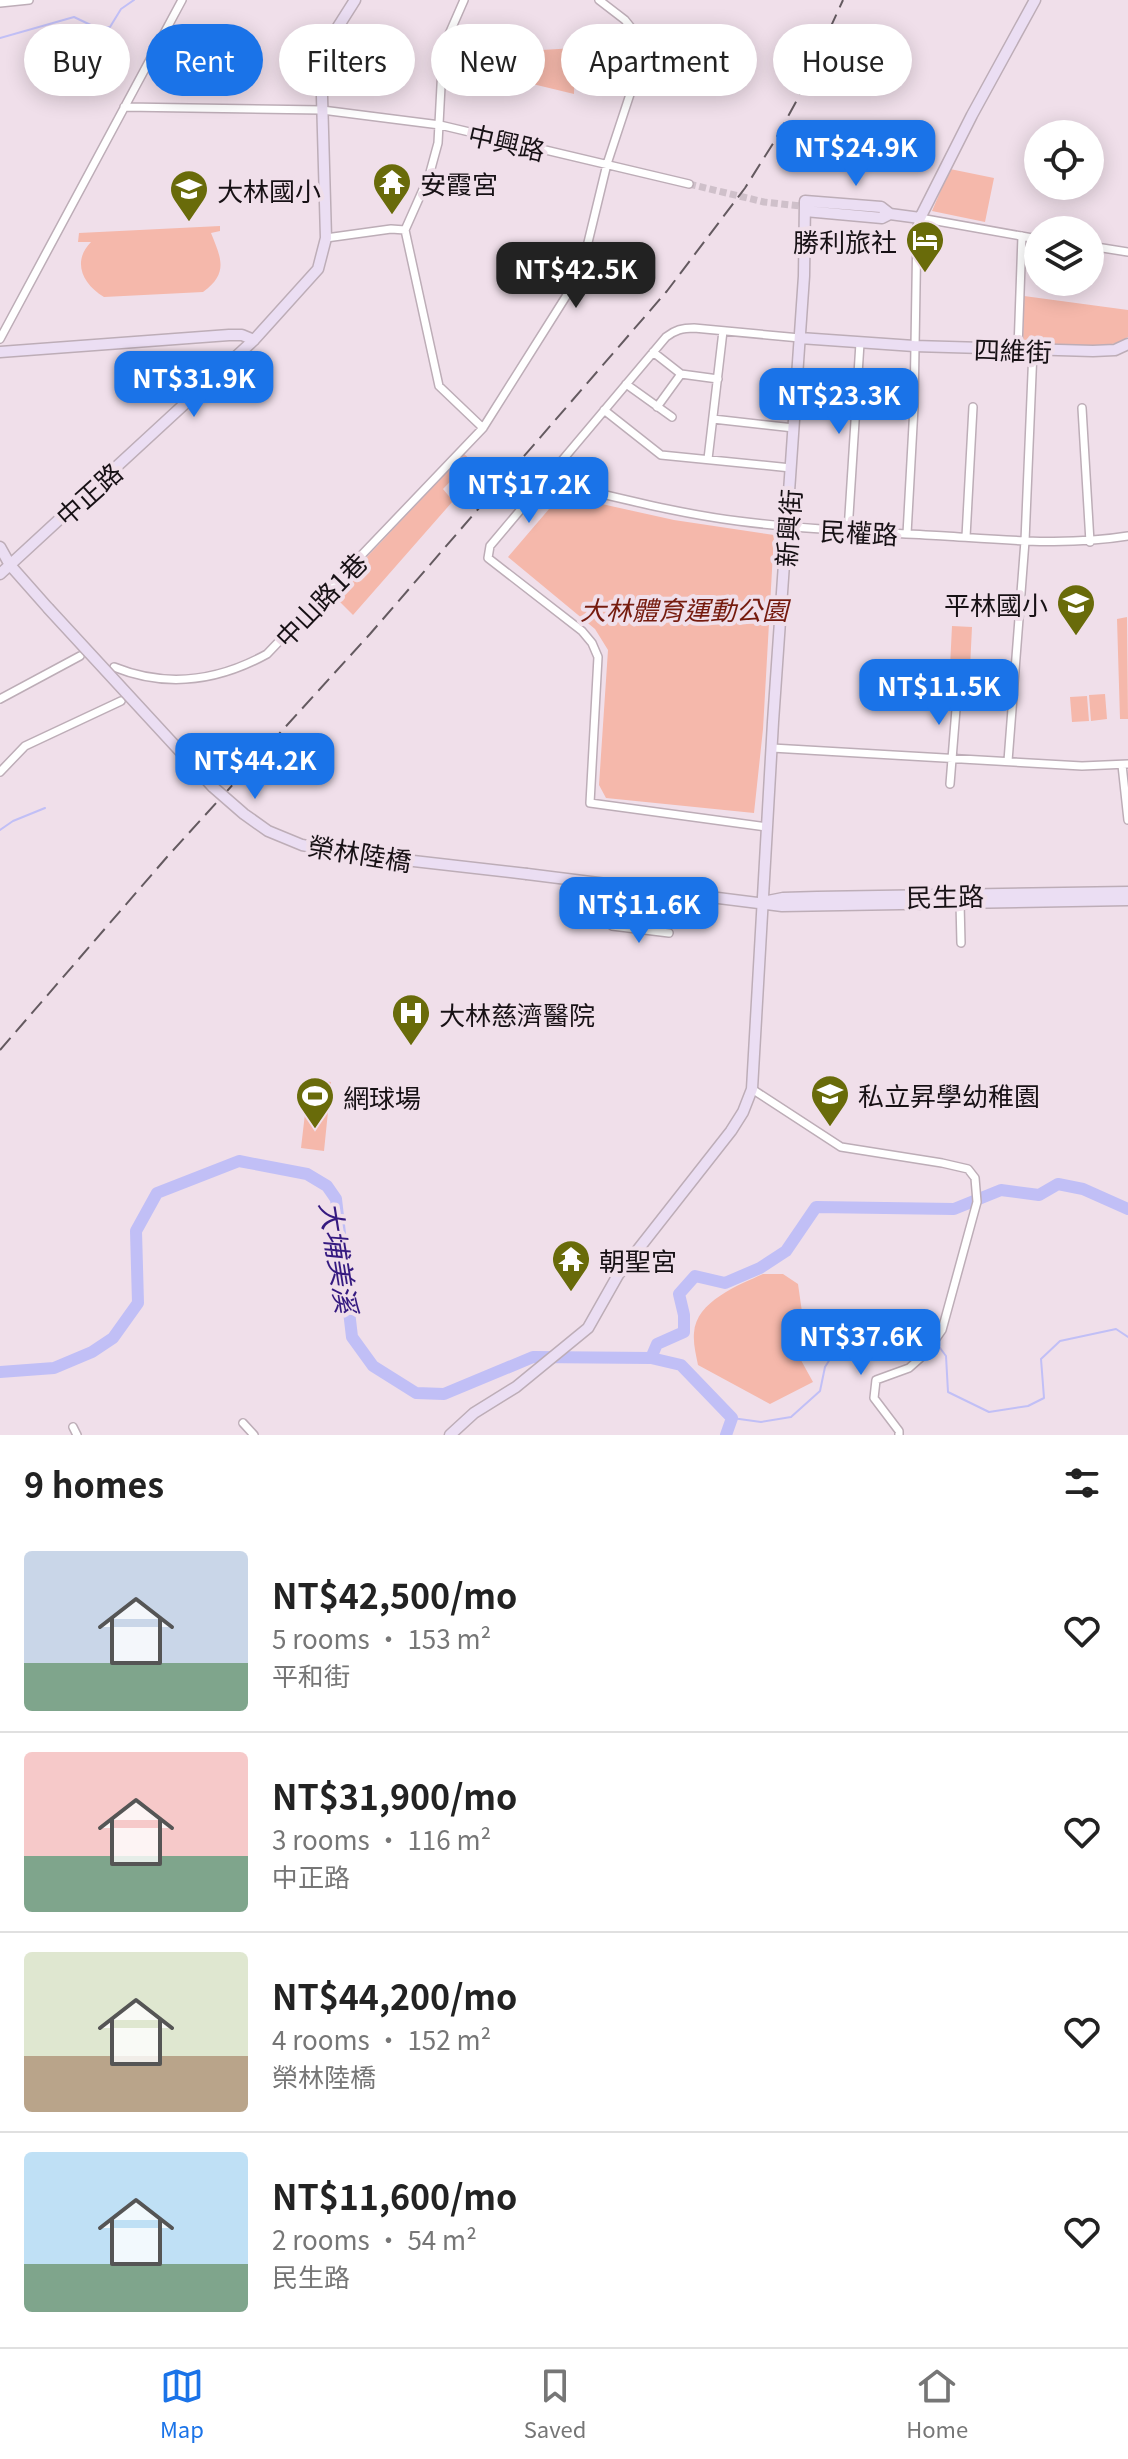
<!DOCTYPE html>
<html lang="en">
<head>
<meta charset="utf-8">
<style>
	body { margin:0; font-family:Georgia,"Noto Sans TC",serif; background:#f6f6f6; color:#222; height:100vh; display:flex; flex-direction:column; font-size:30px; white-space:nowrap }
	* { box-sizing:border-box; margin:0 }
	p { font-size:26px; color:#767676 }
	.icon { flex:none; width:44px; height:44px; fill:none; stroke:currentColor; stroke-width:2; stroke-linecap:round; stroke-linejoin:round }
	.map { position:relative; height:1435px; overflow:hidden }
	.side { display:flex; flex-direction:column; background:#fff; flex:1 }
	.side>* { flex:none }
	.hud { position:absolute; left:24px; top:24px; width:1080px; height:72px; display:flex; gap:16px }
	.fabs { position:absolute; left:1024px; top:120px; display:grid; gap:16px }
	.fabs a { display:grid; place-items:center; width:80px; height:80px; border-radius:50%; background:#fff; box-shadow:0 4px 20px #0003; font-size:40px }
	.price { position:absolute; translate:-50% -68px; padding:0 18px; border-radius:16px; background:#1a73e8; color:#fff; font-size:26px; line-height:52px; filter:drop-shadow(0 2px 4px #0008) }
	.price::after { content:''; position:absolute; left:50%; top:48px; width:24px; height:18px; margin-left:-12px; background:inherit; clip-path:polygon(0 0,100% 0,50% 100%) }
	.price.active { background:#222; color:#fff }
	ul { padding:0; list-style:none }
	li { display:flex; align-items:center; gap:24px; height:200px; padding:0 24px }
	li+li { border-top:2px solid #e0e0e0 }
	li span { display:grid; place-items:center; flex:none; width:224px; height:160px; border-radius:8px; color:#555 }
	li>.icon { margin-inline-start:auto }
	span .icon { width:96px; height:96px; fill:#fffc; stroke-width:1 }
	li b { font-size:34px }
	h2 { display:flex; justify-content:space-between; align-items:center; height:96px; padding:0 24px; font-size:34px }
	.tag { padding:0 28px; border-radius:36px; background:#fff; box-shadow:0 4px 20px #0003; font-size:28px; line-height:72px }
	.tag.active { background:#1a73e8; color:#fff }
	.menu { display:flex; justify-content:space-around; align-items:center; height:112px; border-top:2px solid #e0e0e0; background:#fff; font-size:22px; color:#767676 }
	.menu a { display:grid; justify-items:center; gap:4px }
	.menu .active { color:#1a73e8 }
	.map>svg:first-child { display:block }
	.green { fill:#f5b8ab }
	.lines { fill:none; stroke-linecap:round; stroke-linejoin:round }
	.stream { stroke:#c1bff6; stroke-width:2 }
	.river { stroke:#c1bff6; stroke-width:12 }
	.street-tunnel { stroke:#cfc0ca; stroke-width:7; stroke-dasharray:7 3.5; stroke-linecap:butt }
	.street-casing { stroke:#bdadb7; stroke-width:10 }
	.secondary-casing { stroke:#bdadb7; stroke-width:13 }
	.street { stroke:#fff; stroke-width:7 }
	.secondary { stroke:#ebdef3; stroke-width:10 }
	.rail { stroke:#645a60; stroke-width:2; stroke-dasharray:16 8; stroke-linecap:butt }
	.secondary-bridge-casing { stroke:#bdadb7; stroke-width:13; stroke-linecap:butt }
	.secondary-bridge { stroke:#ebdef3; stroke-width:10 }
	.labels { text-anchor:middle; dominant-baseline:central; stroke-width:8; stroke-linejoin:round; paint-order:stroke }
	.street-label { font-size:26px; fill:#171115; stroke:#f0dfea }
	.poi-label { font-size:26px; fill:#171115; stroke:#f0dfea; text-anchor:start }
	.park-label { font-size:26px; font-style:italic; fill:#751b0e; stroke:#f0dfea }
	.water-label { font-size:28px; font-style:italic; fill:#351a80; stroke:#f0dfea }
</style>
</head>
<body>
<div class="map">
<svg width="1128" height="1435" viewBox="0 0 1128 1435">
	<rect width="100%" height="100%" fill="#f0dfea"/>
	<!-- green -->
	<path class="green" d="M575 48 574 94 512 79 504 72 507 52Z
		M950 169 994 178 985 222 932 211Z
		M220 226V231L211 233C221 258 229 273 203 292L104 297C82 284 72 261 91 242H78L79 233Z
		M1024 296 1128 310V337C1101 355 1054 344 1023 343Z
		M464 454 471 460 443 489 453 501 353 615 332 594Z
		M561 495 674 520 774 535 763 729 754 813 606 798 599 785 608 650 595 629 508 557Z
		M1127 617 1128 719H1120L1117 619Z
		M952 626 972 627 970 668 950 667Z
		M1105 694 1107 719 1091 721 1089 695Z
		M1087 696 1089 721 1072 722 1070 697Z
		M309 1079 331 1082 324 1151 301 1148Z
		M763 1274H783L798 1284 802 1312 786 1333 813 1382 770 1404 698 1365C696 1355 693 1343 694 1333 696 1301 739 1285 763 1274Z"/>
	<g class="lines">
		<!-- stream -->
		<path class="stream" d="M0 38 74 17 97 28 110 27 121 9 134 0
			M0 830 13 821 45 808
			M937 1344 946 1356 948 1392 989 1412 1028 1406 1044 1398 1041 1359 1060 1341 1116 1329 1128 1337
			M732 1418 761 1422 791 1417 820 1391 825 1367 832 1356 834 1321 845 1313 865 1319 901 1335 914 1328 927 1330 933 1339"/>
		<!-- river -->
		<path class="river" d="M651 1358 657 1344 684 1332V1315L679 1294 695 1276 725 1283 760 1268 786 1251 816 1207 954 1209 1001 1190 1039 1195 1058 1184 1083 1189 1128 1209
			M0 1372 54 1368 92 1352 113 1338 138 1303 136 1231 157 1193 239 1161 307 1174 327 1186 336 1199 352 1337 373 1366 416 1393 444 1394 533 1357 651 1358 681 1365 732 1418 726 1435"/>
		<!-- street-tunnel -->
		<path class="street-tunnel" d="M689 184 764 202 809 207"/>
		<defs>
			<path id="street" d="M464 0 443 48 438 143 429 176 405 230 439 386 483 428
				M0 3 29 0
				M124 107 322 110 440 125 689 184
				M326 238 391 229 405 230
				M1090 246 1128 252
				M0 339 182 0
				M1018 349 1022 236
				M653 352 681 374 718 379
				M626 384 672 417
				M657 407 681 374
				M1082 408 1090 542
				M604 410 661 455 791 468
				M713 419 794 428
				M708 459 723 331
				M546 481C609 495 673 513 738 521 806 530 876 532 945 536 1006 540 1067 546 1128 536
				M848 531 860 343
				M907 534 914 407 917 226 920 218 1038 239
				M966 537 973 407
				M114 667C166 688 218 681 267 654L483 428 570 290 584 259 607 164 639 67 637 35 625 20 599 0
				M0 699 80 656
				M772 748 1082 766 1128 764
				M1008 761 1025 541 1033 350
				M1122 765 1128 820
				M0 772 25 746 121 701
				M950 784 959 672
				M767 827 590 803 598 657 592 643 582 631 488 558 490 546 666 337C675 330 682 328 694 328L800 338
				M960 903 961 943
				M612 926 669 933
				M752 1089 841 1147 942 1163 968 1169 975 1178 977 1202 942 1330 926 1353 909 1368 876 1380 874 1398 899 1431V1435
				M243 1423 254 1435
				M73 1427 77 1435"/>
			<path id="secondary" d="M805 211 882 218 890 214 920 218 972 115 1035 0
				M800 338 914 346 1093 351 1115 350 1128 344
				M0 352 229 335H242L254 340
				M0 547 10 565 48 608
				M0 574 254 340 318 269 326 238 321 61 324 49 355 0
				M527 874 782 906 1128 900
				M768 901 783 898 817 897 1128 892
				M450 1435 474 1413 516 1387 588 1328 618 1275 731 1131 743 1112 752 1089 773 722 804 276 805 201 881 207 890 214"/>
		</defs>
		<!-- street casing -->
		<use href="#street" class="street-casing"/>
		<!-- secondary casing -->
		<use href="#secondary" class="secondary-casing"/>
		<!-- street -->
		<use href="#street" class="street"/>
		<!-- secondary -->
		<use href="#secondary" class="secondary"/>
		<!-- rail -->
		<path class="rail" d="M0 1050 167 857 370 634 667 291 745 188 774 142 797 100 843 0"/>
		<defs>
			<path id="secondary-bridge" d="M48 608 213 787 244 814 268 831 302 845 352 854 527 874"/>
		</defs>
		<!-- secondary-bridge casing -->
		<use href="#secondary-bridge" class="secondary-bridge-casing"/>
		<!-- secondary-bridge -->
		<use href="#secondary-bridge" class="secondary-bridge"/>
	</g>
	<!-- icons -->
	<defs>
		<symbol id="temple-pin" viewBox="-11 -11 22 30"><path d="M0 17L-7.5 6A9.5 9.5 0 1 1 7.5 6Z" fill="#696b0a" stroke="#f0dfea"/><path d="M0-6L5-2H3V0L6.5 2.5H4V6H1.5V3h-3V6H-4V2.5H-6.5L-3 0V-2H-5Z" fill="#fff"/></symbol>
		<symbol id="school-pin" viewBox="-11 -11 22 30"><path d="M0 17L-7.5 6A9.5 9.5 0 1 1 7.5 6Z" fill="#696b0a" stroke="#f0dfea"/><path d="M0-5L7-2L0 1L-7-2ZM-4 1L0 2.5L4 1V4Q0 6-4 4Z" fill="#fff"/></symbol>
		<symbol id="hotel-pin" viewBox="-11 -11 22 30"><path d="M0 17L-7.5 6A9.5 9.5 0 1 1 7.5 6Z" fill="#696b0a" stroke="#f0dfea"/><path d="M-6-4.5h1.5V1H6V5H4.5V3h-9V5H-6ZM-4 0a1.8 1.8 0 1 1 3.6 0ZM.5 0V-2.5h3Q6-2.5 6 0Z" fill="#fff"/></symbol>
		<symbol id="hospital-pin" viewBox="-11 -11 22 30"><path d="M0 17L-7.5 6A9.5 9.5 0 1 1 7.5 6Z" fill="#696b0a" stroke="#f0dfea"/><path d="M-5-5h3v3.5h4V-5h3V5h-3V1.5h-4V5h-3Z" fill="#fff"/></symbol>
		<symbol id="stadium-pin" viewBox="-11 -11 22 30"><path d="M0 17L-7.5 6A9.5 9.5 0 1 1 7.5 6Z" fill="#696b0a" stroke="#f0dfea"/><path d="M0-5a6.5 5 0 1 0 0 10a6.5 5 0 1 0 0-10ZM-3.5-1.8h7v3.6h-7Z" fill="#fff"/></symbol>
	</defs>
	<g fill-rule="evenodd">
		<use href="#temple-pin" x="370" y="160" width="44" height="60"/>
		<use href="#school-pin" x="167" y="167" width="44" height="60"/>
		<use href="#hotel-pin" x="903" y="218" width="44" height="60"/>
		<use href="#school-pin" x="1054" y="581" width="44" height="60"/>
		<use href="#hospital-pin" x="389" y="991" width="44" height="60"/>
		<use href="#school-pin" x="808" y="1072" width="44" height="60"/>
		<use href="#stadium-pin" x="293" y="1074" width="44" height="60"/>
		<use href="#temple-pin" x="549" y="1237" width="44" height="60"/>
	</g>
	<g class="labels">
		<!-- street labels -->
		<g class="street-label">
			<text transform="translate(507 141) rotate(13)">中興路</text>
			<text transform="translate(1013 349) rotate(2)">四維街</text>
			<text transform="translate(88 493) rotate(-42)">中正路</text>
			<text transform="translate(787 528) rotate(-86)">新興街</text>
			<text transform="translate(859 531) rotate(3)">民權路</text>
			<text transform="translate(320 599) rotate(-46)">中山路1巷</text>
			<text transform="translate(360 852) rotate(9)">榮林陸橋</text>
			<text transform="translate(945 895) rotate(-1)">民生路</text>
		</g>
		<!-- poi labels -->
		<g class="poi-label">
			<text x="420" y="182">安霞宮</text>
			<text x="217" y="189">大林國小</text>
			<text x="897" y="240" text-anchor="end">勝利旅社</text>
			<text x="1048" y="603" text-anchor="end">平林國小</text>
			<text x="439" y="1013">大林慈濟醫院</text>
			<text x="858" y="1094">私立昇學幼稚園</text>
			<text x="343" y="1096">網球場</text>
			<text x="599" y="1259">朝聖宮</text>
		</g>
		<!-- park labels -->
		<g class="park-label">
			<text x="684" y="608">大林體育運動公園</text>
		</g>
		<!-- water labels -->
		<g class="water-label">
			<text transform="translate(340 1257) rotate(81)">大埔美溪</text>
		</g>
	</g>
</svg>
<div class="fabs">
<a><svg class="icon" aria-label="locate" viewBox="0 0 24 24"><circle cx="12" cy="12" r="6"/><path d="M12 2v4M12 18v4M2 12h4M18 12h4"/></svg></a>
<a><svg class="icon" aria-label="layers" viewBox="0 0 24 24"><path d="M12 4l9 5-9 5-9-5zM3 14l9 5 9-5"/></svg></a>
</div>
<b class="price" style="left:856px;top:188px">NT$24.9K</b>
<b class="price active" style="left:576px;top:310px">NT$42.5K</b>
<b class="price" style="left:194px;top:419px">NT$31.9K</b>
<b class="price" style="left:839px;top:436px">NT$23.3K</b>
<b class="price" style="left:529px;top:525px">NT$17.2K</b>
<b class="price" style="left:939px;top:727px">NT$11.5K</b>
<b class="price" style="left:255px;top:801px">NT$44.2K</b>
<b class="price" style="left:639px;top:945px">NT$11.6K</b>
<b class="price" style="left:861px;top:1377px">NT$37.6K</b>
<div class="hud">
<a class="tag">Buy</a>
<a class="tag active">Rent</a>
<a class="tag">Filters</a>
<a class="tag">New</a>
<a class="tag">Apartment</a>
<a class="tag">House</a>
</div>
</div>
<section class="side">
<h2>9 homes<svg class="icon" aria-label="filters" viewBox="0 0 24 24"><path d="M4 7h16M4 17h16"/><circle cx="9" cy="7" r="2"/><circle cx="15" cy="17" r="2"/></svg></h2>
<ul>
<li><span style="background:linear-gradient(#c9d6e8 70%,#7fa58c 0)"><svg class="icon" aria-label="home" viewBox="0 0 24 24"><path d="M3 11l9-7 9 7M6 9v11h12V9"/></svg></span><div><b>NT$42,500/mo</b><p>5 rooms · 153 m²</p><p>平和街</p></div><svg class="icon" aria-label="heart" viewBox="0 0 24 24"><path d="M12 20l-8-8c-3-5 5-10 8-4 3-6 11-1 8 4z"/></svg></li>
<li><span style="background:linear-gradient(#f6c9c9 65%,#7fa58c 0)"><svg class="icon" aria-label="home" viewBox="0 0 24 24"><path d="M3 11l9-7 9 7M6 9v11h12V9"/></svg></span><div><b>NT$31,900/mo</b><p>3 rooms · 116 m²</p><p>中正路</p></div><svg class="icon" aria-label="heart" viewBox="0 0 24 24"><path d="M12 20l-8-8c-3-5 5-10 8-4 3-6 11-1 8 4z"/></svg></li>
<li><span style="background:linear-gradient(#dfe7d0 65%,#b9a48a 0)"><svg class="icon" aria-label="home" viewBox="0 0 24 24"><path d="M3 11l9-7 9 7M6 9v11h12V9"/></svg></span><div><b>NT$44,200/mo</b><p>4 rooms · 152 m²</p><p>榮林陸橋</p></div><svg class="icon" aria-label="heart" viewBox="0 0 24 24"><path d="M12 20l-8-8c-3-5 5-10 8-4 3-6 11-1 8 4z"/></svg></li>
<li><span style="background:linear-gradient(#bfe0f5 70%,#7fa58c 0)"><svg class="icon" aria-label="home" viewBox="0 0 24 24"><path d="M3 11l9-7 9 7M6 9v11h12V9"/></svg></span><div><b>NT$11,600/mo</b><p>2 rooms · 54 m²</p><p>民生路</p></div><svg class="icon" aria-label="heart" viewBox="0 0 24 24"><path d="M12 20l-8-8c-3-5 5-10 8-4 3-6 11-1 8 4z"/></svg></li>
</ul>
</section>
<nav class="menu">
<a class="active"><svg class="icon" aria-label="map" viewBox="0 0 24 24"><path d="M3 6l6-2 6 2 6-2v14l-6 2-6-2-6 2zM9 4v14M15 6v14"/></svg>Map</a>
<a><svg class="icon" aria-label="saved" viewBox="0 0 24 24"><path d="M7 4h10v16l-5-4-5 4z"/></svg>Saved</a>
<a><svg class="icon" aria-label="home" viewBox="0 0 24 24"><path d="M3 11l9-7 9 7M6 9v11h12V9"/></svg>Home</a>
</nav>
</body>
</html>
